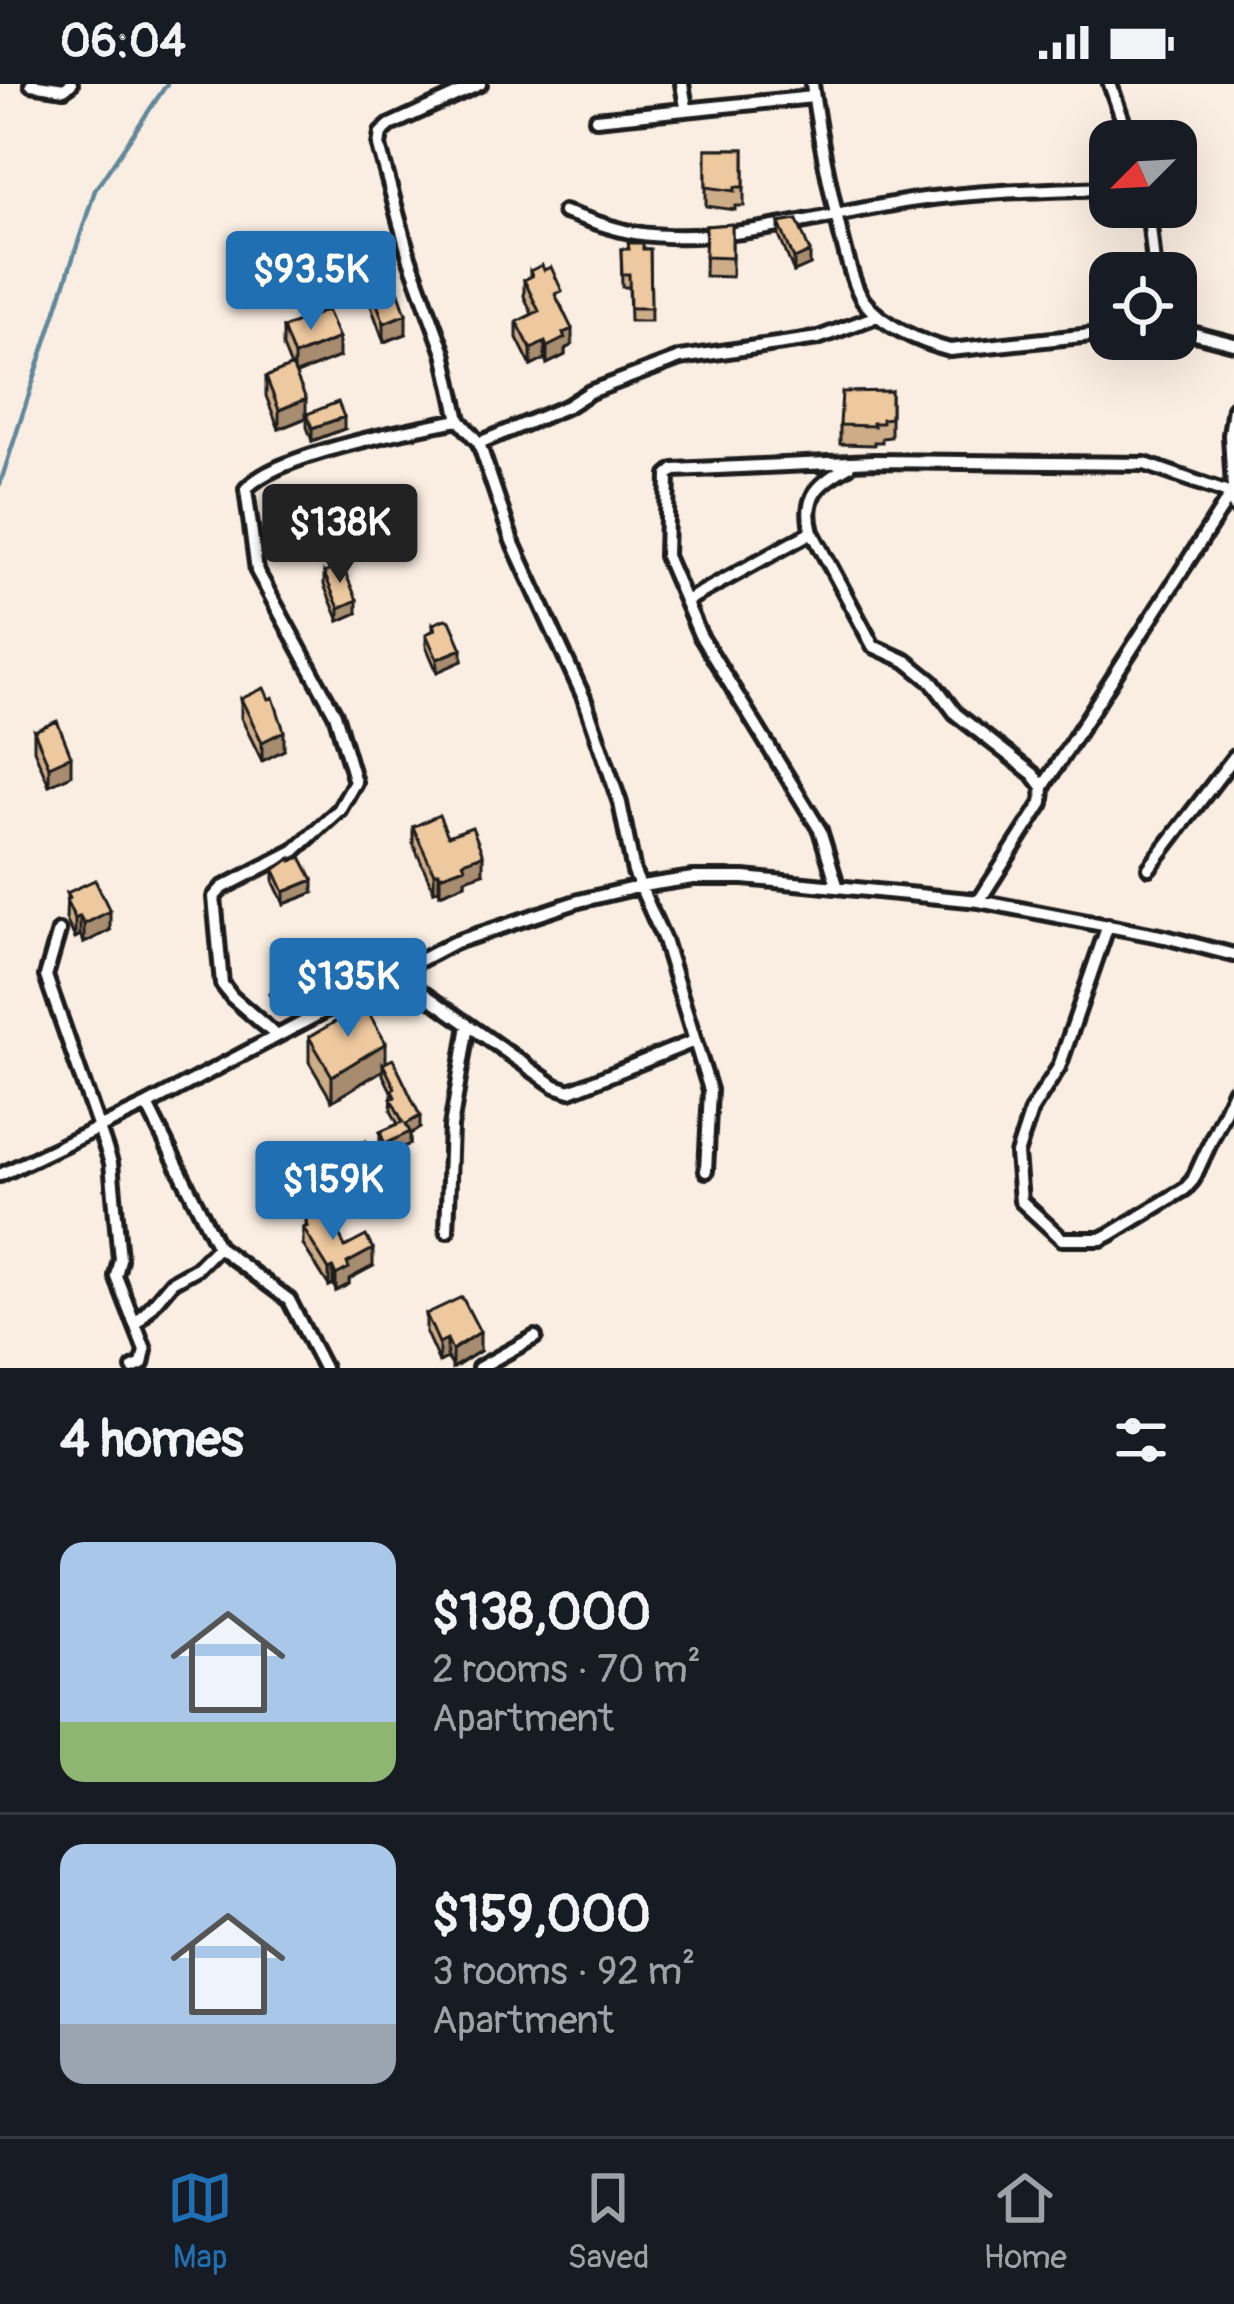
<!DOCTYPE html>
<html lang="en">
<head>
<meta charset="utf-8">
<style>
	body { margin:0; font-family:Pangolin,sans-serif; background:#242831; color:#f1f3f6; height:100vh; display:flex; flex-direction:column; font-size:45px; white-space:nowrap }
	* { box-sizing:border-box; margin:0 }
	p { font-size:39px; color:#9ea1a6 }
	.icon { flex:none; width:66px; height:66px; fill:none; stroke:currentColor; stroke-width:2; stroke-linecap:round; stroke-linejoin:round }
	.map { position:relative; height:1284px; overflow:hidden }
	.drawer { display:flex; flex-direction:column; background:#171b24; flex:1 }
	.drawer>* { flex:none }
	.needle { width:78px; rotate:246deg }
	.buttons { position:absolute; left:1089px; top:36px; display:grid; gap:24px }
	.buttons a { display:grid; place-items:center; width:108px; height:108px; border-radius:24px; background:#171b24; box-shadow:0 12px 48px #0002; font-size:60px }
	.price { position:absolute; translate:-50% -102px; padding:0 27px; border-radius:12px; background:#1f6fb2; color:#fff; font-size:39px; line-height:78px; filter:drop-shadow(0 3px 6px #0008) }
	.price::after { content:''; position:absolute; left:50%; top:72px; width:36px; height:27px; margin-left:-18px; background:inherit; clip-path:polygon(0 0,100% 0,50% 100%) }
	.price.current { background:#222; color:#fff }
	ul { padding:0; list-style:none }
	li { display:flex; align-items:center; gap:36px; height:300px; padding:0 60px }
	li+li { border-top:3px solid #363941 }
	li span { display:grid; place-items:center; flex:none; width:336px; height:240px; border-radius:24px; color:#555 }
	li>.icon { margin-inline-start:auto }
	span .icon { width:144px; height:144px; fill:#fffc; stroke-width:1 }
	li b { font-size:51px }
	h2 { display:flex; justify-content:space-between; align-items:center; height:144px; padding:0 60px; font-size:51px }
	.status { display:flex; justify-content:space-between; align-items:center; height:84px; padding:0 60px; background:#171b24; direction:ltr }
	.status svg { height:33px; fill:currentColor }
	.dock { display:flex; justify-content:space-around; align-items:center; height:168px; border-top:3px solid #363941; background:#171b24; font-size:33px; color:#9ea1a6 }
	.dock a { display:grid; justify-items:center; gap:6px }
	.dock .current { color:#1f6fb2 }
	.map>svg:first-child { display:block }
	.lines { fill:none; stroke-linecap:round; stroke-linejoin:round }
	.stream { stroke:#62889c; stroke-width:4.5 }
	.minor-casing { stroke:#1c1c1c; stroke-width:20 }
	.minor { stroke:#fff; stroke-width:10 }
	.wall { fill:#cdac88; stroke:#1c1c1c; stroke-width:3 }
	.shaded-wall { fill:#a78c6f; stroke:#1c1c1c; stroke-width:3 }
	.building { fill:#eec89e; stroke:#1c1c1c; stroke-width:3 }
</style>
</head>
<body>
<div class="status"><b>06:04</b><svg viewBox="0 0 49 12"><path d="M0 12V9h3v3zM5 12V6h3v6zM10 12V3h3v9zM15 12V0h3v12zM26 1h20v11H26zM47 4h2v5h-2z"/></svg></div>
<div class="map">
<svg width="1234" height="1284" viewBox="0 0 1234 1284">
	<rect width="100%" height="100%" fill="#faeee2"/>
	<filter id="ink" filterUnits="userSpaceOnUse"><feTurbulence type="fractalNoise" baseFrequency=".00833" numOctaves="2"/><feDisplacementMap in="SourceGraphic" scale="24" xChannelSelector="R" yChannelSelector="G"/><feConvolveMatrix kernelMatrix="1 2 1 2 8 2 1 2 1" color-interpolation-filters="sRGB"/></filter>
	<g filter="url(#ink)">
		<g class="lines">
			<!-- stream -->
			<path class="stream" d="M0 400 95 106 167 0"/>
			<defs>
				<path id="minor" d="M31 0 64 5 71 0
					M480 0 390 41 381 49 379 62 409 173 444 269 459 336 479 359 512 457 584 614 620 719 634 788 664 856 710 1006 706 1087
					M682 0 686 23
					M812 0C817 39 844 189 863 216 881 241 920 258 950 266L1110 249
					M1110 0 1130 57
					M596 35 813 13
					M1148 123 1155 189
					M564 128C587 135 611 145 635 149 727 163 826 129 917 116 981 107 1046 106 1110 104
					M1176 245 1234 260
					M1234 324 1230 351 1234 422
					M479 359 568 322 590 308 680 274 818 254 877 232
					M812 448C802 412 819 399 849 382
					M688 516 812 448 873 562 906 577 932 598 956 630 1033 690 1043 703
					M1149 784 1234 673
					M837 801 820 746 700 551 666 472 668 391 674 386 874 377 1145 380 1231 410 1043 703 1042 719 979 817
					M1108 841 1059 983 1031 1027 1017 1070 1021 1117 1062 1155H1101L1111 1150 1185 1105 1193 1096 1234 1007
					M59 847 46 892 111 1079 120 1175 116 1192 145 1266 142 1280 133 1284
					M393 888 555 1002 570 1007 694 957
					M277 952 232 913 222 900 214 813 222 804 294 767 339 726 355 698 335 630 257 487 246 405C276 370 412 345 459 336
					M147 1021 218 1163 289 1216 324 1284
					M0 1091 147 1021 453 859 579 817 642 802 693 794H744L979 817 1165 853 1234 871
					M447 1147 451 1043 468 941
					M137 1239 172 1198 197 1184 218 1163
					M479 1284 535 1253"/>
			</defs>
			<!-- minor casing -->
			<use href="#minor" class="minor-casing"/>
			<!-- minor -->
			<use href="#minor" class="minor"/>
		</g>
		<!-- wall -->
		<path class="wall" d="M706 65H744V122H735V126L706 122Z
			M779 139 810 181 794 188 779 152Z
			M732 140V193L705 192 706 142Z
			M621 165H650L651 237H630L629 203H622Z
			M530 187 562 223 572 261 565 265V271L547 280 545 275 531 282 517 254V238L532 230 524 212V196L530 193Z
			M371 203 406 250 384 258 371 222Z
			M283 244 339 273 296 290 306 334 279 345 266 312V293L291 283 283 263Z
			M891 307V353L882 354V358H874V361L840 360V341Z
			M307 330 344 345 312 357 307 343Z
			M324 489 357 529 339 537 324 501Z
			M433 540 462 577 437 588 426 562V550L433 547Z
			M241 615 284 666 262 677 241 634Z
			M34 647 71 691 49 701 34 666Z
			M413 743 448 752 483 789 465 795V800L440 810 439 805 434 807 413 760Z
			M274 786 313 809 284 820 274 799Z
			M67 809 110 846 84 859 80 851 75 854 66 835Z
			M309 953 386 978 420 1044 410 1050V1060L385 1071 380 1060V1048L398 1040 391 1027 392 1009 383 991V986L332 1017 309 978Z
			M306 1135 373 1182 349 1195V1200L336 1207 333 1200 329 1202 303 1161V1144L306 1143Z
			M426 1230 480 1267 454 1284 447 1274 439 1278 426 1249Z"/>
		<!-- shaded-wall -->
		<path class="shaded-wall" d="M810 168V181L794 188V175Z
			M406 230V250L384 258V239Z
			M572 245V261L565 265V271L547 280V263L563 249Z
			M339 254V273L294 291V272Z
			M545 258V275L531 282V265Z
			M306 315V334L279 345V326Z
			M344 333V345L312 357V344Z
			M357 516V529L339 537V524Z
			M462 565V577L437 588V575Z
			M284 647V666L262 677V658Z
			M71 672V691L49 701V682Z
			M483 771V789L465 795V800L440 810V792L463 778Z
			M439 788V805L434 807V789Z
			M313 796V809L284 820V808Z
			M110 827V846L84 859V840Z
			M80 832V851L75 854V835Z
			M286 918V924L276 929V923Z
			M386 959V984L383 980V986L332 1017V992Z
			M420 1032V1044L410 1050V1060L385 1071V1060L406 1040Z
			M372 1069V1075L358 1082V1076Z
			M373 1165V1182L349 1195V1200L336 1207V1191L347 1179Z
			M333 1184V1200L329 1202V1186Z
			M480 1248V1267L452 1284V1266Z
			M447 1255V1274L439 1278V1259Z"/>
		<!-- building -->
		<path class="building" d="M706 65H744V103H735V107L706 103Z
			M797 136 810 168 794 175 779 139Z
			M732 140V174L705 173 706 142Z
			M628 159H643V165H650L651 224H630L629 190H622L621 165H629Z
			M542 181 544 186 551 183 562 207 555 210 572 245 563 249 565 254 547 263 545 258 531 265 517 238 539 227 524 196 532 192 530 187Z
			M387 197 389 203 396 200 406 230 384 239 371 203Z
			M327 226 339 254 294 272 283 244Z
			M292 282 306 315 279 326 266 293Z
			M891 307V334L882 335V339H873L874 342 840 341 842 308Z
			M338 318 344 333 312 344 307 330Z
			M342 481 357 516 339 524 324 489Z
			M445 535 450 537 462 565 437 575 426 550 435 546 433 540Z
			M264 604 269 615 273 613 284 647 262 658 241 615Z
			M57 637 71 672 49 682 34 647Z
			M439 731 448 752 472 743 483 771 463 778 465 783 440 792 439 788 434 789 413 743Z
			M301 773 313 796 284 808 274 786 291 774 292 777Z
			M95 796 110 827 84 840 80 832 75 835 66 816 70 814 67 809Z
			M279 905 286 918 276 923 269 910Z
			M364 921 386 959 332 992 309 953Z
			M393 975 420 1032 406 1040 410 1048 385 1060 380 1048 403 1038 391 1015 395 1013 392 1006 395 1004 383 980Z
			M366 1057 372 1069 358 1076 352 1064Z
			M328 1125 345 1163 366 1152 373 1165 347 1179 349 1184 336 1191 333 1184 329 1186 303 1144 308 1142 306 1135Z
			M462 1213 480 1248 452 1266 447 1255 439 1259 426 1230Z"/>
	</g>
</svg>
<div class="buttons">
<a><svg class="needle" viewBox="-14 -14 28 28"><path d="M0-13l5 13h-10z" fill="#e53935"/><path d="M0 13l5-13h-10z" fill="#9ea1a6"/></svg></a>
<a><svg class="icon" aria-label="locate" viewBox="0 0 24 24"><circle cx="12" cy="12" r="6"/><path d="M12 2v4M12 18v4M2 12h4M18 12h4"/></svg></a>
</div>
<b class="price" style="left:311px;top:249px">$93.5K</b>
<b class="price current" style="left:340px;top:502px">$138K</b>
<b class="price" style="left:348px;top:956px">$135K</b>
<b class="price" style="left:333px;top:1159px">$159K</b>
</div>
<section class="drawer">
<h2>4 homes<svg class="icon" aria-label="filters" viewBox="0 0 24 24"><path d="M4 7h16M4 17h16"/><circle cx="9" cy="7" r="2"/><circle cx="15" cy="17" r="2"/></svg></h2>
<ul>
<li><span style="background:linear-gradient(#a9c7e8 75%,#8fb573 0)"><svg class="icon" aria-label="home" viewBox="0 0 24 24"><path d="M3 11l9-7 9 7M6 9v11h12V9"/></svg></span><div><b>$138,000</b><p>2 rooms · 70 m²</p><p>Apartment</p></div></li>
<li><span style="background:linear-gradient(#a9c7e8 75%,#9aa5b1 0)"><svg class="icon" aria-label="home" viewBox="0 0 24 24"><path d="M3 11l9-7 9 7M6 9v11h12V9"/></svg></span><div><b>$159,000</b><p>3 rooms · 92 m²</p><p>Apartment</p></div></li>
</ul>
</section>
<nav class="dock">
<a class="current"><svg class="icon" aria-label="map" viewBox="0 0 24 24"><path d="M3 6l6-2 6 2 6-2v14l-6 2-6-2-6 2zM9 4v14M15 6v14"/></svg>Map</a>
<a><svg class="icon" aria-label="saved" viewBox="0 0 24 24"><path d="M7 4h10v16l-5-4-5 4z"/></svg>Saved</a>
<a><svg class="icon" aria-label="home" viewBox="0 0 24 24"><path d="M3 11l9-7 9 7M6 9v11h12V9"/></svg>Home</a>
</nav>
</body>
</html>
